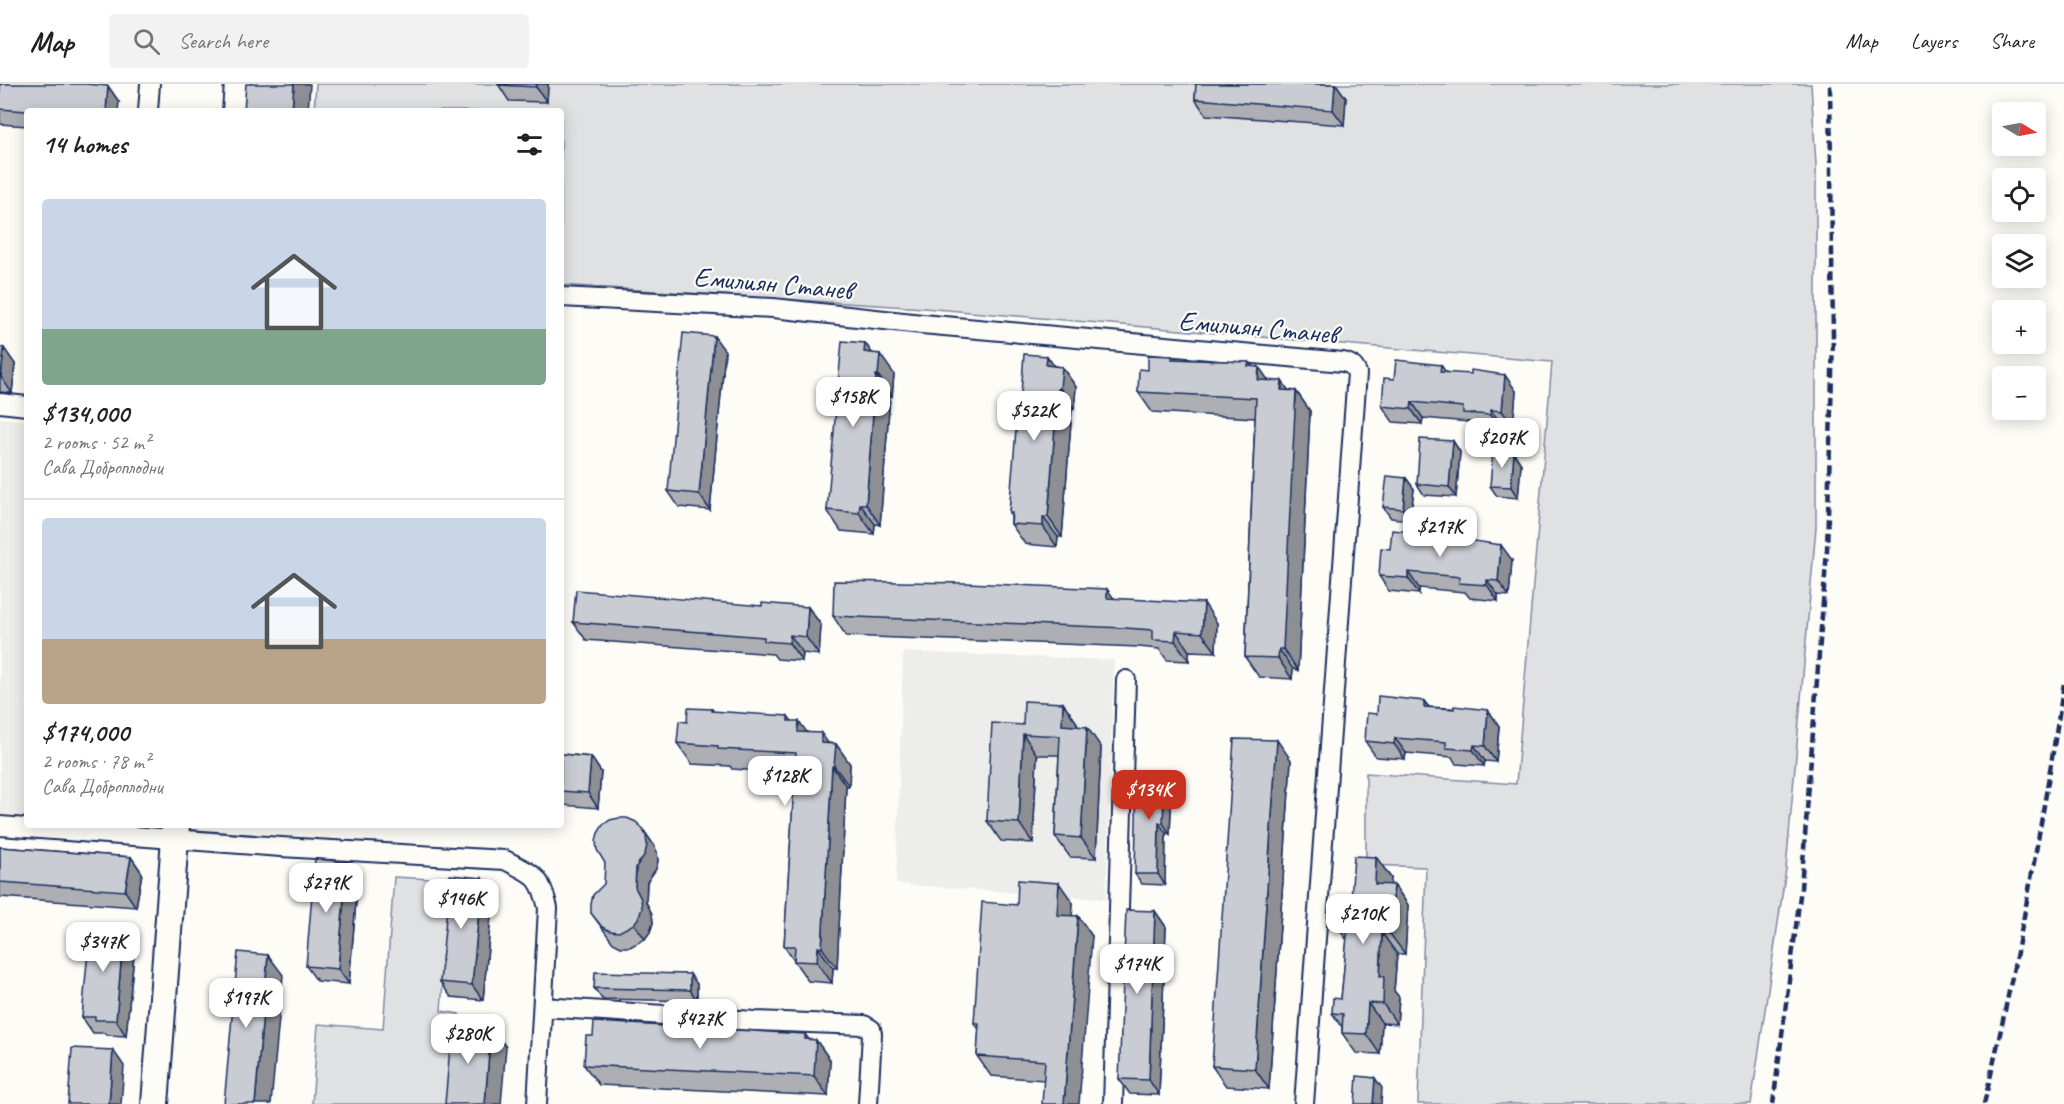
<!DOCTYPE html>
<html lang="en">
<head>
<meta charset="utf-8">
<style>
	body { margin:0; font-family:Caveat,sans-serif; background:#f2f2f2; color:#202124; height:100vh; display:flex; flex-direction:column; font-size:22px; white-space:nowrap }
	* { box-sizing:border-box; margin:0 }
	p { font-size:20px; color:#757577 }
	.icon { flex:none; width:33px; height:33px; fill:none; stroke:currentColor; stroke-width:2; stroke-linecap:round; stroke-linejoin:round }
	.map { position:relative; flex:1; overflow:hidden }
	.drawer { position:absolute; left:24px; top:24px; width:540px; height:720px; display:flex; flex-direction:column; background:#fff; border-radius:6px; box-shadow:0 3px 15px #0003 }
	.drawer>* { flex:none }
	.needle { width:39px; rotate:100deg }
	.buttons { position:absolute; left:1992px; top:18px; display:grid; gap:12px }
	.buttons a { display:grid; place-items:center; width:54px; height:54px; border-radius:6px; background:#fff; box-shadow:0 3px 15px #0003; font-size:30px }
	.price { position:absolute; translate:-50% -51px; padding:0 14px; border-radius:12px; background:#fff; color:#222; font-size:20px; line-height:39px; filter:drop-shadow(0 2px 3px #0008) }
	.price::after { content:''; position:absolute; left:50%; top:36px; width:18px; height:14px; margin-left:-9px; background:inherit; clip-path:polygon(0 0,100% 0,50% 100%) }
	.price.current { background:#c8321e; color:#fff }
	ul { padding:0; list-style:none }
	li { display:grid; align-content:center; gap:12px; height:318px; padding:0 18px }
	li+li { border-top:2px solid #e0e0e0 }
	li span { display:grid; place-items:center; height:186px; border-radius:6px; color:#555 }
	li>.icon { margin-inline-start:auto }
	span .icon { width:108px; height:108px; fill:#fffc; stroke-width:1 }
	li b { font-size:26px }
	h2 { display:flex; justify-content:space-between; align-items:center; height:72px; padding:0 18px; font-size:26px }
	header { display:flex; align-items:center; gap:36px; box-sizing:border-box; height:84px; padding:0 30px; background:#fff; border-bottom:2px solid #e0e0e0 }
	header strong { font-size:28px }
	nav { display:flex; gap:33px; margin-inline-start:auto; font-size:21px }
	.search { width:420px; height:54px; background:#f2f2f2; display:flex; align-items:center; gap:15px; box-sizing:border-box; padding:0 21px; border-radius:6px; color:#757577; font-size:22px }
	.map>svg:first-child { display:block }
	.built { fill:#edeeec }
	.green { fill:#e0e1e3; stroke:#7e88a0; stroke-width:1.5 }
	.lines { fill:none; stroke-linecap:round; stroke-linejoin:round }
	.street-casing { stroke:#1b2f5e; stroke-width:22 }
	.secondary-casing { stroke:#1b2f5e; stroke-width:30 }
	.street { stroke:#fdfcf7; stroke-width:18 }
	.secondary { stroke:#fdfcf7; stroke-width:26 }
	.rail { stroke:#1b2f5e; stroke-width:4.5; stroke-dasharray:9 4.5; stroke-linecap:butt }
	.wall { fill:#adafb5; stroke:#1b2f5e; stroke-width:1.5 }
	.shaded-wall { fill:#8d8f94; stroke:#1b2f5e; stroke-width:1.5 }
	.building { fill:#c9ccd3; stroke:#1b2f5e; stroke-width:1.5 }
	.labels { text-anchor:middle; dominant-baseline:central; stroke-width:4.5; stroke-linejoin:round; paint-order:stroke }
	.street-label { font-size:28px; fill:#1b2f5e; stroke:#fdfcf7 }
</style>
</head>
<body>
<header>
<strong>Map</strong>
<div class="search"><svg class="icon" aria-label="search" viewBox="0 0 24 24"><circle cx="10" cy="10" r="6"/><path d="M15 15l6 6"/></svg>Search here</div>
<nav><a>Map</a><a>Layers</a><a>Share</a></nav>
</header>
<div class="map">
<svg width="2064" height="1020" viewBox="0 0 2064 1020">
	<rect width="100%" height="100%" fill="#fdfcf7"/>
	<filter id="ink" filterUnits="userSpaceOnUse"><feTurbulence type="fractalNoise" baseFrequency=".0167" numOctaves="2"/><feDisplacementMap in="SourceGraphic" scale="12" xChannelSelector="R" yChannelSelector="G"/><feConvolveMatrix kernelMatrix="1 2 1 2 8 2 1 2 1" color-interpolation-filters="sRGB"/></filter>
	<g filter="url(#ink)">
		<!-- built -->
		<path class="built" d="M0 334 27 336V733L0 731Z
			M903 568 1114 576 1106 815 896 800Z"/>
		<!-- green -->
		<path class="green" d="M316 0H1811L1816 81V443L1786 785 1751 1020H1418L1426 783 1366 781V689L1516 700 1552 278 924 224 561 201V27H314Z
			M394 793 450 796 441 927 459 930 452 1020H312L318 940 383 945Z"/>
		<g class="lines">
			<defs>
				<path id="street" d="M148 27 150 0
					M561 213 773 224 922 240 1343 278C1351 280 1354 282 1357 289L1304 1020
					M0 319 27 322
					M0 742 281 763 505 776C534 791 540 790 548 824L537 1020
					M543 923 755 937 864 941 871 945 872 950 868 1020
					M1113 1020 1126 596"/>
				<path id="secondary" d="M236 27 238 0
					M155 1020 176 741"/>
			</defs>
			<!-- street casing -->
			<use href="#street" class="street-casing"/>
			<!-- secondary casing -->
			<use href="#secondary" class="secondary-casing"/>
			<!-- street -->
			<use href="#street" class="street"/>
			<!-- secondary -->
			<use href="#secondary" class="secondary"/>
			<!-- rail -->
			<path class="rail" d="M1773 1020 1801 804 1827 466 1833 254 1830 0
				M1984 1020C2017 881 2042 740 2064 599"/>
		</g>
		<!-- wall -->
		<path class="wall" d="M0 0 108 2 119 18 27 27V42L0 40Z
			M498 0H548L547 18 509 17Z
			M1196 0H1336L1346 14 1344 41 1206 31 1195 15Z
			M865 259 872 269 894 290 892 312H890L880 441 875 440 874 450 841 447 827 426Z
			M0 264 15 280 12 309 0 308Z
			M725 267 710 426 679 423 668 407Z
			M1047 272 1054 282 1062 283 1076 303 1074 325H1072L1062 453H1058L1057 463 1025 460 1011 440V432L1009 429 1021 310Z
			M1174 275 1252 282 1268 296 1288 306 1296 307 1310 327 1298 586 1293 585 1292 595 1259 593 1245 573 1255 334 1152 328 1138 308 1148 286Z
			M1446 288 1516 307 1513 342 1502 341 1501 347 1474 344 1469 338 1423 334 1422 340 1393 338 1382 322 1394 295Z
			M1453 357 1460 368 1456 413 1424 411 1417 400Z
			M1514 369 1521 380 1518 414 1497 412 1490 402Z
			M1406 394 1414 405 1410 436 1391 434 1383 423Z
			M1442 458 1512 476 1509 512 1498 511V517L1470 514 1465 508 1419 504V510L1389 507 1379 492 1390 465Z
			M1113 514 1217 539 1216 568 1189 567V577L1167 576 1159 565 1139 563 846 552 833 532Z
			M762 522 808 523 821 541 819 571 803 569 802 577 777 575 773 570 586 556 573 538Z
			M1424 617 1429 623 1488 626 1499 642 1496 678 1485 677 1484 682 1456 680 1452 673 1406 669 1405 675 1376 673 1365 657 1377 630Z
			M1063 619 1077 639V642L1101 663 1096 774 1070 773 1055 752 1059 671H1037L1033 759 1001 757 987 737 1023 641Z
			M712 625 714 628 792 637 807 648 828 659 836 660 850 680 849 702H846L837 884H833L832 899 808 897 784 862 795 689 732 685 730 682 692 680 677 659 687 638Z
			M561 669 562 670 591 673 601 688 598 724 563 721 562 730H561Z
			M1291 676 1269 1005 1226 1002 1212 982Z
			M1172 700 1170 750 1166 749 1165 801 1142 800 1135 790Z
			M642 744 653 760 657 768 658 777 656 785 647 798 646 818 652 830 653 839 650 848 645 855 630 863H621L613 859 591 829 604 800Z
			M0 763 131 773 142 789 136 823 0 813Z
			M1376 773 1391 794 1390 801H1394L1408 821 1405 870H1397L1394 907 1399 913 1397 940 1382 939 1380 970 1356 969 1342 949V943L1332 929 1341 915 1347 856 1337 842Z
			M347 778 358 794 349 900 317 897 306 882Z
			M493 810 483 916 451 913 440 898Z
			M1073 819 1072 832H1078L1092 852 1044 996 991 992 977 972 979 945 974 939 1017 821Z
			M1155 827 1166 843 1159 1011 1130 1010 1119 995Z
			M135 860 126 952 106 951 104 949H93L82 933Z
			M697 900V917L602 915 594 904Z
			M816 956 830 976 828 1012 599 1001 584 981Z"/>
		<!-- shaded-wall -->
		<path class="shaded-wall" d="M294 0H310L308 27H292Z
			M537 0H548L547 18 536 3Z
			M1335 0H1336L1346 14 1344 41 1333 26Z
			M108 2 119 18 118 27H106Z
			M714 252 725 267 710 426 699 410Z
			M865 259 879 279 880 270 894 290 892 312 878 291 864 268Z
			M4 264 15 280 12 309 1 293Z
			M1047 272 1061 292 1062 283 1076 303 1074 325 1060 304 1046 281Z
			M1249 278 1259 292V283L1273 303V316L1248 282Z
			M1441 281 1452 297 1440 288Z
			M876 291 890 312 880 441 866 420Z
			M1505 291 1516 307 1513 342 1502 327Z
			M1282 297 1296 317V307L1310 327 1298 586 1283 565Z
			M1058 304 1072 325 1062 453 1048 433Z
			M1412 318 1423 334 1422 340 1411 325Z
			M1491 326 1502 341 1501 347 1490 331Z
			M1453 357 1460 368 1456 413 1449 403Z
			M1514 369 1521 380 1518 414 1511 403Z
			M1406 394 1414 405 1410 436 1403 425Z
			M860 420 875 440 874 450 859 429Z
			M1043 433 1058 453 1057 463 1043 442Z
			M1501 461 1512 476 1509 512 1498 497Z
			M1408 488 1419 504V510L1408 494Z
			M1487 496 1498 511V517L1487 501Z
			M1107 505 1121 524 1107 514Z
			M1204 519 1217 539 1216 568 1202 549Z
			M808 523 821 541 819 571 806 553Z
			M1176 547 1189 567V577L1175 557Z
			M790 551 803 569 802 577 789 559Z
			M1279 565 1293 585 1292 595 1278 574Z
			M1424 617 1435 632 1424 623Z
			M1063 619 1077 639 1076 662 1062 641Z
			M1488 626 1499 642 1496 678 1485 662Z
			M788 632 798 645 799 637 813 657 812 668 788 637Z
			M1087 643 1101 663 1096 774 1081 754Z
			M821 649 835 669 836 660 850 680 849 702 834 682 821 659Z
			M1023 650 1037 671 1033 759 1019 739Z
			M1395 654 1406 669 1405 675 1394 660Z
			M1277 656 1291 676 1269 1005 1255 985Z
			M1474 661 1485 677 1484 682 1473 666Z
			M591 673 601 688 598 724 588 709Z
			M832 682 846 702 837 884 822 864Z
			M1165 689 1172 700 1170 750 1163 739Z
			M561 718 563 721 562 730 561 728Z
			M1159 739 1166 749 1165 801 1158 790Z
			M642 744 653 760 657 768 658 777 656 785 647 798 646 818 652 830 653 839 650 848 645 855 634 840 635 803 636 783Z
			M131 773 142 789 136 823 125 807Z
			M1376 773 1391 794 1389 820 1375 800Z
			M347 778 358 794 349 900 338 885Z
			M482 794 493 810 483 916 472 901Z
			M1059 799 1073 819 1071 851 1057 831Z
			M1394 801 1408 821 1405 870 1390 850Z
			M1155 827 1166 843 1159 1011 1149 996Z
			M1078 832 1092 852 1079 1020H1064Z
			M124 845 135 860 126 952 116 936Z
			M1382 849 1397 870 1394 907 1399 913 1397 940 1383 920 1380 892Z
			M818 863 833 884 832 899 817 878Z
			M268 871 283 891 271 1020H255Z
			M690 890 697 900V917L690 906Z
			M1368 919 1382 939 1380 970 1366 950Z
			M491 943 506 963 501 1020H485Z
			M805 950 815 964 816 956 830 976 828 1012 814 992 805 955Z
			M113 966 124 982 121 1020H109Z
			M1375 994 1382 1004 1381 1020H1373Z"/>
		<!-- building -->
		<path class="building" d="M0 0H85L108 2 106 27H27L0 25Z
			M246 0H294L292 27H244Z
			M498 0H537L536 3 498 1Z
			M1196 0H1335L1333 26 1195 15Z
			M683 249 714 252 699 410 668 407Z
			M842 257 865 259 864 268 880 270 878 291H876L866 420H860L859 429 827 426Z
			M0 264H4L1 293H0Z
			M1024 270 1047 272 1046 281 1062 283 1060 304H1058L1048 433H1043V442L1011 440 1012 429H1009L1019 310H1021Z
			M1148 271 1172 272V275L1249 278 1248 282 1259 283 1258 296 1282 297 1281 306 1296 307 1283 565H1279L1278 574 1245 573 1256 314 1138 308 1139 285 1148 286Z
			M1396 276 1441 281 1440 288 1471 290V286L1505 291 1502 327 1491 326 1490 331 1463 329V323L1412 318 1411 325 1382 322 1384 294 1394 295Z
			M1420 355 1453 357 1449 403 1417 400Z
			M1493 367 1514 369 1511 403 1490 402Z
			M1387 392 1406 394 1403 425 1383 423Z
			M1392 446 1437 451V457L1468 460V456L1501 461 1498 497 1487 496V501L1459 499 1460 493 1408 488V494L1379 492 1381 464 1390 465Z
			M834 497 966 499 1107 505V514L1204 519 1202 549 1176 547 1175 557 1153 556V546L1125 544 833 532Z
			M576 506 762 522V519L808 523 806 553 790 551 789 559 764 557V553L573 538Z
			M1378 612 1424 617V623L1454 625V622L1488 626 1485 662 1474 661 1473 666 1446 664V658L1395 654 1394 660 1365 657 1367 629 1377 630Z
			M1024 617 1063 619 1062 641 1087 643 1081 754 1055 752 1060 652 1023 650 1019 739 987 737 992 639 1023 641Z
			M688 624 712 625V627L788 632V637H799L798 648 821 649V659L836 660 834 682H832L822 864 818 863 817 878 794 877 795 862H784L796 669 718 665V662L677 659 679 637 687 638Z
			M1234 655 1277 656 1255 985 1212 982Z
			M561 670 591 673 588 709 561 707Z
			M1137 688 1165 689 1163 739H1159L1158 790H1135Z
			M619 734H627L636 738 642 744 646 752 647 761 645 770 636 783 635 803 641 815 642 824 639 833 634 840 619 848 610 847 602 843 591 829V820L593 811 604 800 605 779 597 766 596 757 598 749 603 741 610 736Z
			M0 763 131 773 125 807 0 798Z
			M1354 772 1376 773 1375 800 1394 801 1390 850 1382 849 1380 892H1384L1383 920 1368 919 1366 950 1342 949 1343 930 1332 929 1333 914 1341 915 1348 842H1337L1339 816 1351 817Z
			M315 775 347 778 338 885 306 882Z
			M450 791 482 794 472 901 440 898Z
			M1018 796 1059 799 1057 831 1078 832 1064 1020H1042L1045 977 977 972 979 939H974L982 818 1017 821Z
			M1126 826 1155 827 1149 996 1119 995Z
			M104 841 124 845 116 936H95V933H82L90 844H103Z
			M238 868 268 871 255 1020H224Z
			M595 888 690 890V906L594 904Z
			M594 938 805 950V955L816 956 814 992 584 981 586 952H593Z
			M452 940 491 943 485 1020H445Z
			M72 964 113 966 109 1020H68Z
			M1357 992 1375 994 1373 1020H1355Z"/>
	</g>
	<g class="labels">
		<!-- street labels -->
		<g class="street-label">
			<text transform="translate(773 199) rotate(5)">Емилиян Станев</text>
			<text transform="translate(1258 243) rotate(5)">Емилиян Станев</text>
		</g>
	</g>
</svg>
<div class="buttons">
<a><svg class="needle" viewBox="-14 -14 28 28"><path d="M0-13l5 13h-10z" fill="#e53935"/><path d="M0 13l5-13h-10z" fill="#757577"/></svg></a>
<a><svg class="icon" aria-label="locate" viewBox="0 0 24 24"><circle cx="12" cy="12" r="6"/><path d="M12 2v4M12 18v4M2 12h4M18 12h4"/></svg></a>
<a><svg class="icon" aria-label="layers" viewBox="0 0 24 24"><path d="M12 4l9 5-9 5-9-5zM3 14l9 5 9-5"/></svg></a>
<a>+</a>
<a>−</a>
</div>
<b class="price" style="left:853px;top:344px">$158K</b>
<b class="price" style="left:1034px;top:358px">$522K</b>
<b class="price" style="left:1502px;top:385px">$207K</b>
<b class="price" style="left:1440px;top:474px">$217K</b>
<b class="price" style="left:785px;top:723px">$128K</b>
<b class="price current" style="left:1149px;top:737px">$134K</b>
<b class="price" style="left:326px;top:830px">$279K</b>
<b class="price" style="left:461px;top:846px">$146K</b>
<b class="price" style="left:1363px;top:861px">$210K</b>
<b class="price" style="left:103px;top:889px">$347K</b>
<b class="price" style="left:1137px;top:911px">$174K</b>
<b class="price" style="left:246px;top:945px">$197K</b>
<b class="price" style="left:700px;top:966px">$427K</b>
<b class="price" style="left:468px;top:981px">$280K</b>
<section class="drawer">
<h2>14 homes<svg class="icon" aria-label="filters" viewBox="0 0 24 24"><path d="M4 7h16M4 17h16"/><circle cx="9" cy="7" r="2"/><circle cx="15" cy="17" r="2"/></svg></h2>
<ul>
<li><span style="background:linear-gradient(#c9d6e8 70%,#7fa58c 0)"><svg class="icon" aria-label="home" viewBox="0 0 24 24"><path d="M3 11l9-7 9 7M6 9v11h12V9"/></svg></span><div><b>$134,000</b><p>2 rooms · 52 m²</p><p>Сава Доброплодни</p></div></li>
<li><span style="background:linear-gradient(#c9d6e8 65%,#b9a48a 0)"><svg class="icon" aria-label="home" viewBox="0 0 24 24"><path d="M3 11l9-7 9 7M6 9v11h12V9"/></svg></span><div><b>$174,000</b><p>2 rooms · 78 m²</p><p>Сава Доброплодни</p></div></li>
</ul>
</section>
</div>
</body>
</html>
